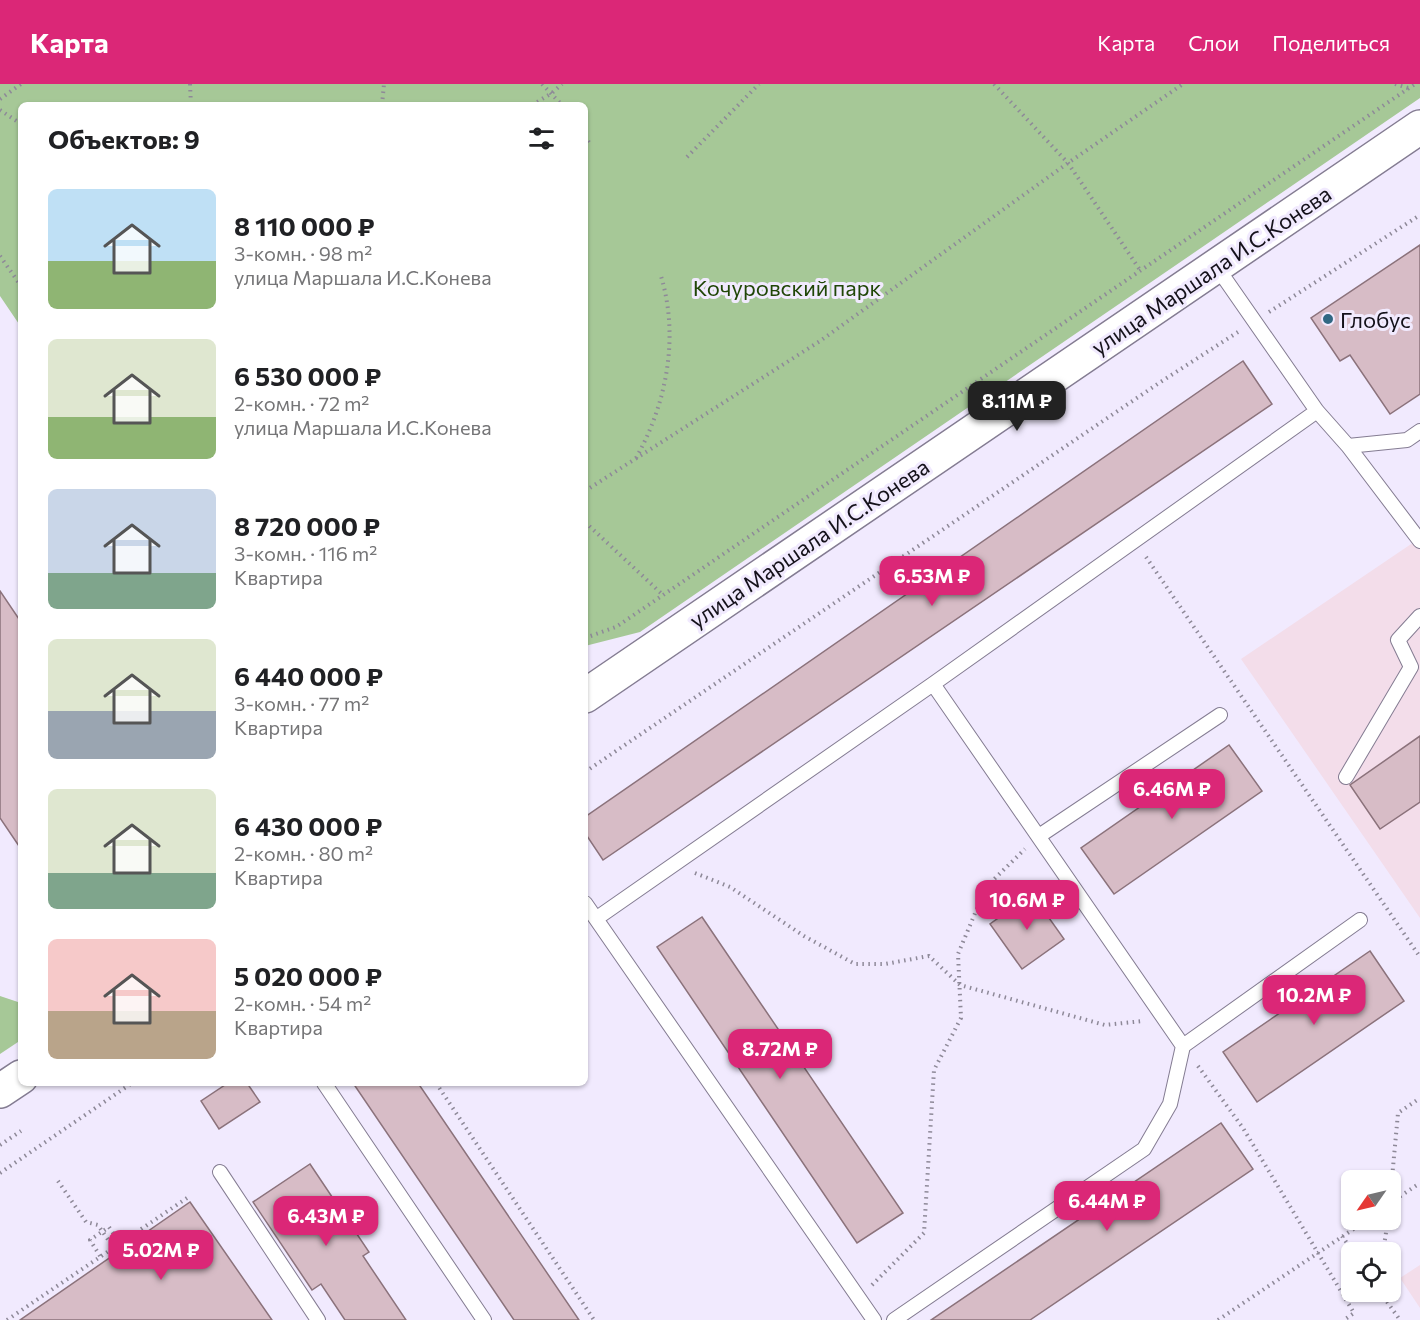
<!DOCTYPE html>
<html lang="ru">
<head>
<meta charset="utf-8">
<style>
	body { margin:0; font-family:Commissioner,sans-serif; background:#f2f2f2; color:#202124; height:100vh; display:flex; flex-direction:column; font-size:22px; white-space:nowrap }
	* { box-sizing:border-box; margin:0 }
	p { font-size:20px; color:#757577 }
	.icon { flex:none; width:33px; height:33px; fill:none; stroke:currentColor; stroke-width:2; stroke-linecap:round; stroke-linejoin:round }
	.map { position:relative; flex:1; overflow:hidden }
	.side { position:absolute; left:18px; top:18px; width:570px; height:984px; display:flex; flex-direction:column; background:#fff; border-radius:9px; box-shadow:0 2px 4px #0004 }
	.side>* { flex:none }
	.needle { width:39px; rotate:236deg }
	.tools { position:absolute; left:1341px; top:1086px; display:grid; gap:12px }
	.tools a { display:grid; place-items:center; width:60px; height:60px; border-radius:9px; background:#fff; box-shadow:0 2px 4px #0004; font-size:30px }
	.price { position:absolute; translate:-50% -51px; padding:0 14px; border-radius:12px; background:#db2777; color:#fff; font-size:20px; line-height:39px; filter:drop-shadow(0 2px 3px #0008) }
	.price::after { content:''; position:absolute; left:50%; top:36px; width:18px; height:14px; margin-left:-9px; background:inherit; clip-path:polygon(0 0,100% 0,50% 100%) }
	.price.selected { background:#222; color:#fff }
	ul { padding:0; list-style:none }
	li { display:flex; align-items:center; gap:18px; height:150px; padding:0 30px }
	li span { display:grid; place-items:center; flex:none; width:168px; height:120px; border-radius:9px; color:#555 }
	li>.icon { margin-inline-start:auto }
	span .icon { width:72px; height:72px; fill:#fffc; stroke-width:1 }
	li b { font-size:26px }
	h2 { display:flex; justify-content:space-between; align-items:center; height:72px; padding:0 30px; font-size:26px }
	header { display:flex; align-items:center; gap:36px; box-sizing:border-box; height:84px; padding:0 30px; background:#db2777; color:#fff }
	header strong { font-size:28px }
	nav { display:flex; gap:33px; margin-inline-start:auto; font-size:21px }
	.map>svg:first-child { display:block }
	.education { fill:#f3ddea }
	.green { fill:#a6c897 }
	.building { fill:#d7bcc6; stroke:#8b727b; stroke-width:1.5 }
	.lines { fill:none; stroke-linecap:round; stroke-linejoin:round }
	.service-casing { stroke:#847c92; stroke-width:16 }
	.secondary-casing { stroke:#847c92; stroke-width:36 }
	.path { stroke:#8e8998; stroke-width:4; stroke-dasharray:1.5 4.5; stroke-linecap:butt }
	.service { stroke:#fff; stroke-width:14 }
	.secondary { stroke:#fff; stroke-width:33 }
	.poi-dot { fill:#316883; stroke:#f1eafe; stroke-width:2 }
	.labels { text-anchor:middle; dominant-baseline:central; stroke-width:6; stroke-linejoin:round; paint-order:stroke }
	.street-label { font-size:22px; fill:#14111a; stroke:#f1eafe }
	.park-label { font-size:22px; fill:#204607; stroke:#f1eafe }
	.poi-label { font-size:22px; fill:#14111a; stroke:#f1eafe; text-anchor:start }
</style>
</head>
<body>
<header>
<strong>Карта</strong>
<nav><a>Карта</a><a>Слои</a><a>Поделиться</a></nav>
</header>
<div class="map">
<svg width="1420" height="1236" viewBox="0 0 1420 1236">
	<rect width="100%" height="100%" fill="#f1eafe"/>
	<!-- education -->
	<path class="education" d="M1420 454V834L1241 575Z
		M1420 1181V1224L1400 1194Z"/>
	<!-- green -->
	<path class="green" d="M0 0H1420V14L640 548 585 562V21H21V243L0 212Z
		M0 912 21 919V956L0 970Z"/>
	<!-- building -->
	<path class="building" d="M1420 161V310L1390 330 1350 271 1340 277 1311 234Z
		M1243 277 1272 320 603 776 585 749V733Z
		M0 507 21 538V765L0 734Z
		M1420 652V718L1380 745 1350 701Z
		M1229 661 1262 707 1114 810 1081 764Z
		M1032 810 1064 855 1022 885 990 840Z
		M702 833 903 1129 857 1159 657 863Z
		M1370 867 1404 917 1257 1018 1223 968Z
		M228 999H247L260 1018 219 1045 201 1017Z
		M353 999H418L579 1236H514Z
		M1221 1039 1253 1085 1030 1236H931Z
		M310 1080 369 1168 363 1172 406 1236H345L321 1200 312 1206 253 1118Z
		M190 1118 272 1236H20Z"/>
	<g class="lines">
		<defs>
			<path id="service" d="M1216 182 1317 327 1348 362 1407 356 1420 347
				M1348 362 1420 457
				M933 600 1183 962
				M1346 693 1411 583 1398 556 1420 532
				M1039 752 1220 631
				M585 819 874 1236
				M597 834 933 600 1317 327
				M324 999 484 1236
				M220 1088 318 1236
				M894 1236 1144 1065 1170 1020 1183 962 1360 836"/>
			<path id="secondary" d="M585 612 1420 43
				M0 1007 21 993"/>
		</defs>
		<!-- service casing -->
		<use href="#service" class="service-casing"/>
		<!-- secondary casing -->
		<use href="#secondary" class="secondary-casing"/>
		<!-- path -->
		<path class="path" d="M190 0 191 21
			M542 0 562 21
			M994 0 1068 79 1140 186
			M1395 0 1408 4
			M0 15 21 0
			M382 21 384 0
			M532 21 552 9 562 0
			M0 26 21 40
			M585 52 590 60
			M687 73 759 0
			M0 172 21 202
			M1269 228 1420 131
			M636 374C667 319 680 251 660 189
			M585 407 820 257 1068 79 1183 0
			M585 438 663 511
			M1146 473 1420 873
			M585 554 616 543 1415 0
			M585 688 1159 299 1238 248
			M695 789 730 803 804 852 855 880H885L929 872 960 901 1105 941 1143 937
			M1198 982 1243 1044 1354 1229 1344 1236
			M436 999 594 1236
			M0 1061 21 1047
			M0 1089 132 999
			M58 1097 86 1138 98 1141 113 1163
			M1390 1116 1398 1029 1420 1014
			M1390 1119 1420 1099
			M1342 1152 1353 1168
			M1383 1168 1388 1136
			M100 1172 90 1156 109 1143 120 1159
			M872 1201 924 1149 934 986 961 934 958 870 986 803 1025 765
			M1380 1208 1400 1236
			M7 1236 187 1114
			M1218 1236 1367 1136"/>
		<!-- service -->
		<use href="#service" class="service"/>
		<!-- secondary -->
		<use href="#secondary" class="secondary"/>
	</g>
	<!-- markers -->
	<circle class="poi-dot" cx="1328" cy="235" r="6"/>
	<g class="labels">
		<!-- street labels -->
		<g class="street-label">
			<text transform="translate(1211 186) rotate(-34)">улица Маршала И.С.Конева</text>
			<text transform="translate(809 459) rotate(-34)">улица Маршала И.С.Конева</text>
		</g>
		<!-- park labels -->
		<g class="park-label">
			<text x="787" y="203">Кочуровский парк</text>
		</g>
		<!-- poi labels -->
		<g class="poi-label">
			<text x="1340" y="235">Глобус</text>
		</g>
	</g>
</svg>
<div class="tools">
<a><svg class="needle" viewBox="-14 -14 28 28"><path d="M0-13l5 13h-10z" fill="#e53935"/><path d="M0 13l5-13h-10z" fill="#757577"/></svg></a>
<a><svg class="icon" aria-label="locate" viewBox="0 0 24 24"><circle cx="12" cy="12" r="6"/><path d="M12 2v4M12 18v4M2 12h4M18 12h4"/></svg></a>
</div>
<b class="price selected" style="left:1017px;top:348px">8.11M ₽</b>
<b class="price" style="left:932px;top:523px">6.53M ₽</b>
<b class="price" style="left:1172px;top:736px">6.46M ₽</b>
<b class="price" style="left:1027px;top:847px">10.6M ₽</b>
<b class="price" style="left:1314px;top:942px">10.2M ₽</b>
<b class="price" style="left:780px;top:996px">8.72M ₽</b>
<b class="price" style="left:1107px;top:1148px">6.44M ₽</b>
<b class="price" style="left:326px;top:1163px">6.43M ₽</b>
<b class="price" style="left:161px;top:1197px">5.02M ₽</b>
<section class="side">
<h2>Объектов: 9<svg class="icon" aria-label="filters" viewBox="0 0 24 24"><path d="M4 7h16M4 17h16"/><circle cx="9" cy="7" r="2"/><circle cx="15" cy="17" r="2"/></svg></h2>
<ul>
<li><span style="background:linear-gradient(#bfe0f5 60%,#8fb573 0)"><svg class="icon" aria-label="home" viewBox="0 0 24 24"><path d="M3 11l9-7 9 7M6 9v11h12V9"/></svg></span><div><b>8 110 000 ₽</b><p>3-комн. · 98 m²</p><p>улица Маршала И.С.Конева</p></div></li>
<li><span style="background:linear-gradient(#dfe7d0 65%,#8fb573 0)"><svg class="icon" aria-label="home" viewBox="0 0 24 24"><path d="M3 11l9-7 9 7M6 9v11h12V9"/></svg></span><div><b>6 530 000 ₽</b><p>2-комн. · 72 m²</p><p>улица Маршала И.С.Конева</p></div></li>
<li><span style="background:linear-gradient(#c9d6e8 70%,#7fa58c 0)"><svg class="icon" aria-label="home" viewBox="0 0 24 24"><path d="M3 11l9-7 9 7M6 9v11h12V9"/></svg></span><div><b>8 720 000 ₽</b><p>3-комн. · 116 m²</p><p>Квартира</p></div></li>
<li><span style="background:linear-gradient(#dfe7d0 60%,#9aa5b1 0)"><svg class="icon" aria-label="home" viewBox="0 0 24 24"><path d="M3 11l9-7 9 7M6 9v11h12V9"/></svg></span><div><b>6 440 000 ₽</b><p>3-комн. · 77 m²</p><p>Квартира</p></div></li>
<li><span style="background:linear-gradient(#dfe7d0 70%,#7fa58c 0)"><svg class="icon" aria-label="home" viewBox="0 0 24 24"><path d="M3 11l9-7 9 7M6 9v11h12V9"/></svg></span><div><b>6 430 000 ₽</b><p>2-комн. · 80 m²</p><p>Квартира</p></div></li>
<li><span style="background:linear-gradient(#f6c9c9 60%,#b9a48a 0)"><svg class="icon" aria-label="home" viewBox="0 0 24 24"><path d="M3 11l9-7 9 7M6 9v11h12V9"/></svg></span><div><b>5 020 000 ₽</b><p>2-комн. · 54 m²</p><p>Квартира</p></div></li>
</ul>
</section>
</div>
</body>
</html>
